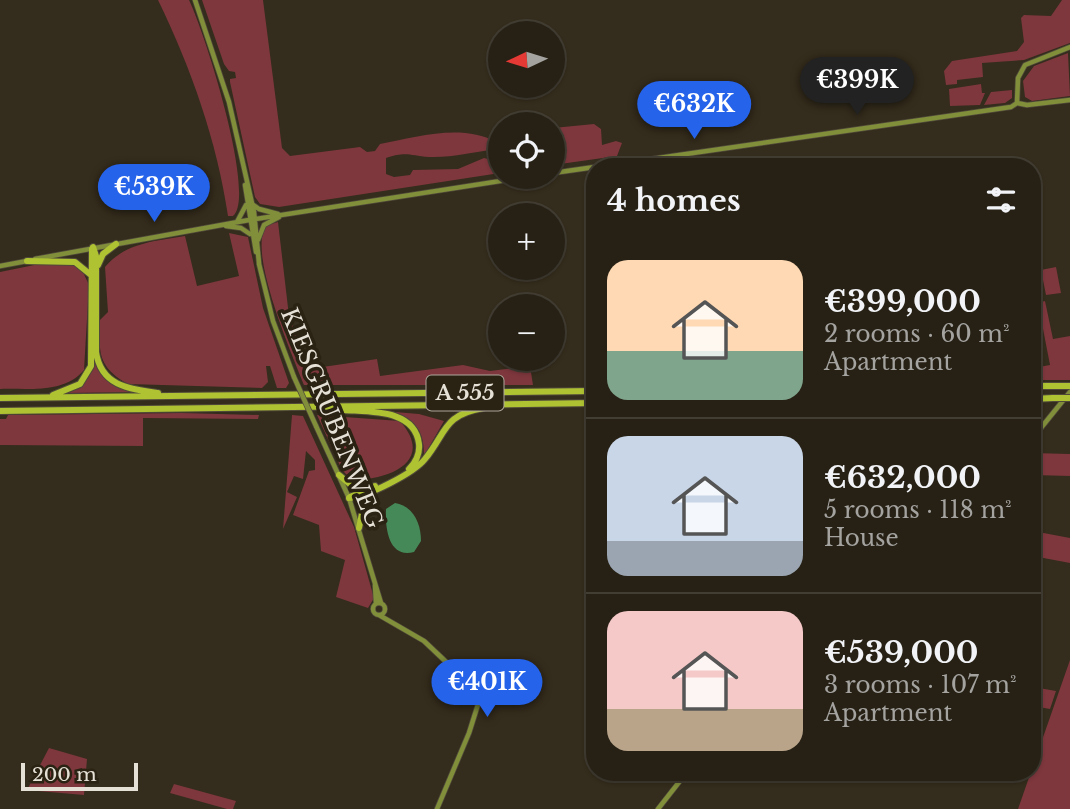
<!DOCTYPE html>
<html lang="en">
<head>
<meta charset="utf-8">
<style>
	body { margin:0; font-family:"Libre Baskerville",serif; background:#2f291e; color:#f1f3f6; height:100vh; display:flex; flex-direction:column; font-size:26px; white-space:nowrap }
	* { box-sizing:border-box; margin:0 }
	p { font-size:23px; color:#a4a3a0 }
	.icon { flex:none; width:38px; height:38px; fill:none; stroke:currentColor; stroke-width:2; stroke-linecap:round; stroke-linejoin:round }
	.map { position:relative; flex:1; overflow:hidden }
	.details { position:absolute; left:586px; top:158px; width:455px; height:623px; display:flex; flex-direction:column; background:#272115; border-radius:28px; box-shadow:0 2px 5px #0004,0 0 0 2px #433e34 }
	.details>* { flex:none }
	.needle { width:46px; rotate:266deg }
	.controls { position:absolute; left:488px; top:21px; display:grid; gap:14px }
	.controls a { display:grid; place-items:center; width:77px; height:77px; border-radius:50%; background:#272115; box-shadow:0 2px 5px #0004,0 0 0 2px #433e34; font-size:35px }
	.scale { position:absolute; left:21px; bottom:18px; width:117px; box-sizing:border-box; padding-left:7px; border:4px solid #e6e1d7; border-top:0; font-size:19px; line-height:24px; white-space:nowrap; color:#e6e1d7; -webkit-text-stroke:5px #2a2212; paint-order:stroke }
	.price { position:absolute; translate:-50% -60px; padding:0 16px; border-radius:24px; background:#2563eb; color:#fff; font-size:23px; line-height:46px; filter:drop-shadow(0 2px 4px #0008) }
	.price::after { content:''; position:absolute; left:50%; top:42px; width:21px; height:16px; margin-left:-10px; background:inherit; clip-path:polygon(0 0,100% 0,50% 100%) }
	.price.on { background:#222; color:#fff }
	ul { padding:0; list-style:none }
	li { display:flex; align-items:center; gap:21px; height:175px; padding:0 21px }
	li+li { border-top:2px solid #433e34 }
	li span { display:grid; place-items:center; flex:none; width:196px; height:140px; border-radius:21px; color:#555 }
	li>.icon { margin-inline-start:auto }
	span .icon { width:84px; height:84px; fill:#fffc; stroke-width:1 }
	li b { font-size:30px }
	h2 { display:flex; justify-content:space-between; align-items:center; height:84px; padding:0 21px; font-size:30px }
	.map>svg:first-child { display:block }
	.green { fill:#7d373d }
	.water { fill:#468958 }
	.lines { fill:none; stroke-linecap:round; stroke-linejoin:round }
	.secondary-casing { stroke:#50493a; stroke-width:6 }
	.highway-casing { stroke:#50493a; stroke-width:8 }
	.secondary { stroke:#818f3b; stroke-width:4.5 }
	.highway { stroke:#aec232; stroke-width:6 }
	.secondary-bridge-casing { stroke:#50493a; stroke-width:6; stroke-linecap:butt }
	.highway-bridge-casing { stroke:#50493a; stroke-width:8; stroke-linecap:butt }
	.secondary-bridge { stroke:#818f3b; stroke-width:4.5 }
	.highway-bridge { stroke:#aec232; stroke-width:6 }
	.labels { text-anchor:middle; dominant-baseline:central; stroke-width:7; stroke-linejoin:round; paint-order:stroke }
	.shield { fill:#2a2212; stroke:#aea89c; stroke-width:2 }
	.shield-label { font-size:21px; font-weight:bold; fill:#e6e1d7 }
	.street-label { font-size:23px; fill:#e6e1d7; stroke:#2a2212 }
</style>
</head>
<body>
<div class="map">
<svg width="1070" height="809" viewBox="0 0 1070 809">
	<rect width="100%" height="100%" fill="#342c1c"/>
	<!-- green -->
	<path class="green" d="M158 0H189C204 30 257 196 233 216H228C217 141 191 68 158 0Z
		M202 0H263L282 148 290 156 360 147 367 152 375 151 380 144C415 137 463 123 496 142V149C474 152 451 158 429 157 410 156 407 151 386 158V174L394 177 410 175 413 170 458 169 484 158 500 162V173L279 207 260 204 255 197 230 82V79L236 78 235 72 229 71 224 64Z
		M1062 0H1070V43L1024 60 982 63 983 77 957 80V84L946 85 944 71 952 61 1017 51 1024 42 1021 18 1024 15 1051 16Z
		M1068 53 1070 96 1032 101 1025 97 1023 81 1034 66Z
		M981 84 982 93H985L980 105 950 106 949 89Z
		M1012 90V98L1005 103 984 105 991 92Z
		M594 124 601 129 602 145 616 141 622 143 617 156 553 165V128Z
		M278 222 289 316 309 369 377 359 380 376 463 365 490 371 530 366 533 385H304C294 359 244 245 268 225Z
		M229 233 248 237 263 308 289 383 286 388H277L270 366H266L268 382 262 388 128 384C97 367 99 352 100 320L108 312 105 267C125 243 155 241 185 236L197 286 239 276Z
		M49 262 73 263 82 270 89 285 84 370C64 394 29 388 0 389V272Z
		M1056 267 1061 293 1046 295 1041 270Z
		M1045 301 1053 339 1070 336V380H1033V368L1050 365 1038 303Z
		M95 355 103 375 141 392 66 393 88 378Z
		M395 412 419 414 444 421 424 456C424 431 417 423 395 412Z
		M182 413 259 415 258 419 143 418V446L0 445V419H6L8 415Z
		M292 415 303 416 354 527 374 598 368 608 336 597 345 560 321 551 319 525 293 515 309 471 315 470V460L306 451 303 479 294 476 287 492 297 497 283 529Z
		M317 415 400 421C436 462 388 480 352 480L342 470Z
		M1032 453 1070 454V476L1033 475Z
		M1033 531 1070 538V563L1033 556Z
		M1070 660V809H1018Z
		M1033 687 1056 691 1050 709 1033 706Z
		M49 748 87 759 84 795 27 790Z
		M174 784 236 801 233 809H227L170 793Z"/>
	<!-- water -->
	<path class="water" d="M395 503C413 506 421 523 421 541L414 552C388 559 385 527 386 509Z"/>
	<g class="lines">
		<defs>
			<path id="secondary" d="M195 0 229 102 254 212 259 263
				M1017 103 1018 78 1025 65 1070 47
				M641 162 651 166
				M603 166 1011 107 1017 103 1027 105 1070 100
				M553 173 595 167
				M245 185 256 252
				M252 204 259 209 278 214
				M237 222 246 205
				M226 226 241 228 250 234
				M258 240 264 225 279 217
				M35 259 249 220 526 177
				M259 264 273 321 294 377
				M0 266 27 261
				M316 426 349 498 381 603
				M1032 439 1070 392
				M375 585 376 603
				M373 609a6 6 0 1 1 12 0a6 6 0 1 1-12 0Z
				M379 615 424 641 481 695 469 733 437 809
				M658 809 687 772"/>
			<path id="highway" d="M93 247 96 256V352C101 386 129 389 158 393
				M27 261 75 262 91 275
				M98 265 103 254 116 244
				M1032 386H1070
				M53 395 80 384 91 366 92 249
				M0 398 595 391
				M1032 399 1053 398
				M344 410C370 412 415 409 419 444 420 454 416 462 409 469
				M0 411 595 403
				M339 475 352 486 363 489
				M350 497 375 486
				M349 498C367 497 414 473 425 459 447 432 443 415 483 408
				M359 528 366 494"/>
		</defs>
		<!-- secondary casing -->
		<use href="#secondary" class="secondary-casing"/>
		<!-- highway casing -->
		<use href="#highway" class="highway-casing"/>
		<!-- secondary -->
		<use href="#secondary" class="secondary"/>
		<!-- highway -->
		<use href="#highway" class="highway"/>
		<defs>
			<path id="secondary-bridge" d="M294 377 316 426"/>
			<path id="highway-bridge" d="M1053 398H1070"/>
		</defs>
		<!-- secondary-bridge casing -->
		<use href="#secondary-bridge" class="secondary-bridge-casing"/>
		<!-- highway-bridge casing -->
		<use href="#highway-bridge" class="highway-bridge-casing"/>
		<!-- secondary-bridge -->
		<use href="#secondary-bridge" class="secondary-bridge"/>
		<!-- highway-bridge -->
		<use href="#highway-bridge" class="highway-bridge"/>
	</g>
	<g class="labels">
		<!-- shield labels -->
		<rect class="shield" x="426.5" y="375.5" width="77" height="35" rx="5"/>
		<g class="shield-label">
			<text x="465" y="393">A 555</text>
		</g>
		<!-- street labels -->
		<g class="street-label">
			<text transform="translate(332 418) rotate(68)">KIESGRUBENWEG</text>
		</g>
	</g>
</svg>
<div class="controls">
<a><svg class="needle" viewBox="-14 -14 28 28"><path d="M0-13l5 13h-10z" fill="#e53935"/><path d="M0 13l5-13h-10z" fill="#a4a3a0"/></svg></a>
<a><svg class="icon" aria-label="locate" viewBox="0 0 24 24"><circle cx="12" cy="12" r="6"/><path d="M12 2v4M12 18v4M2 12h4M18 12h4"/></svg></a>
<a>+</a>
<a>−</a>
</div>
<div class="scale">200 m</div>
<b class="price on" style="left:857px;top:117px">€399K</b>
<b class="price" style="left:694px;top:141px">€632K</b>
<b class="price" style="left:154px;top:224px">€539K</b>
<b class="price" style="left:487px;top:719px">€401K</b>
<section class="details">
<h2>4 homes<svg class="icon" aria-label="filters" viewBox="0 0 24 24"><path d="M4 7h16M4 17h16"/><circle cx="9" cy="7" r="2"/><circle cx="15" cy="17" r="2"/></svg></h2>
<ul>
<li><span style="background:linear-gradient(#ffd9b3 65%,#7fa58c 0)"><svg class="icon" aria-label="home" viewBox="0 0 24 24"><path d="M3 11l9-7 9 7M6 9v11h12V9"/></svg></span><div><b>€399,000</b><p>2 rooms · 60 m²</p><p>Apartment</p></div></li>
<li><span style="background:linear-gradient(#c9d6e8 75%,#9aa5b1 0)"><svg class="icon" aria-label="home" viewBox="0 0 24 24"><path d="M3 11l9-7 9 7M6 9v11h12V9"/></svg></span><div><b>€632,000</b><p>5 rooms · 118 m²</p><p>House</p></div></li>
<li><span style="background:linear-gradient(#f6c9c9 70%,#b9a48a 0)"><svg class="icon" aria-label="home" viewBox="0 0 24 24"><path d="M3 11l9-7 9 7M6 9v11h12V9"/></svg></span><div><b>€539,000</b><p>3 rooms · 107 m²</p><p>Apartment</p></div></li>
</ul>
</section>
</div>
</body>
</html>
